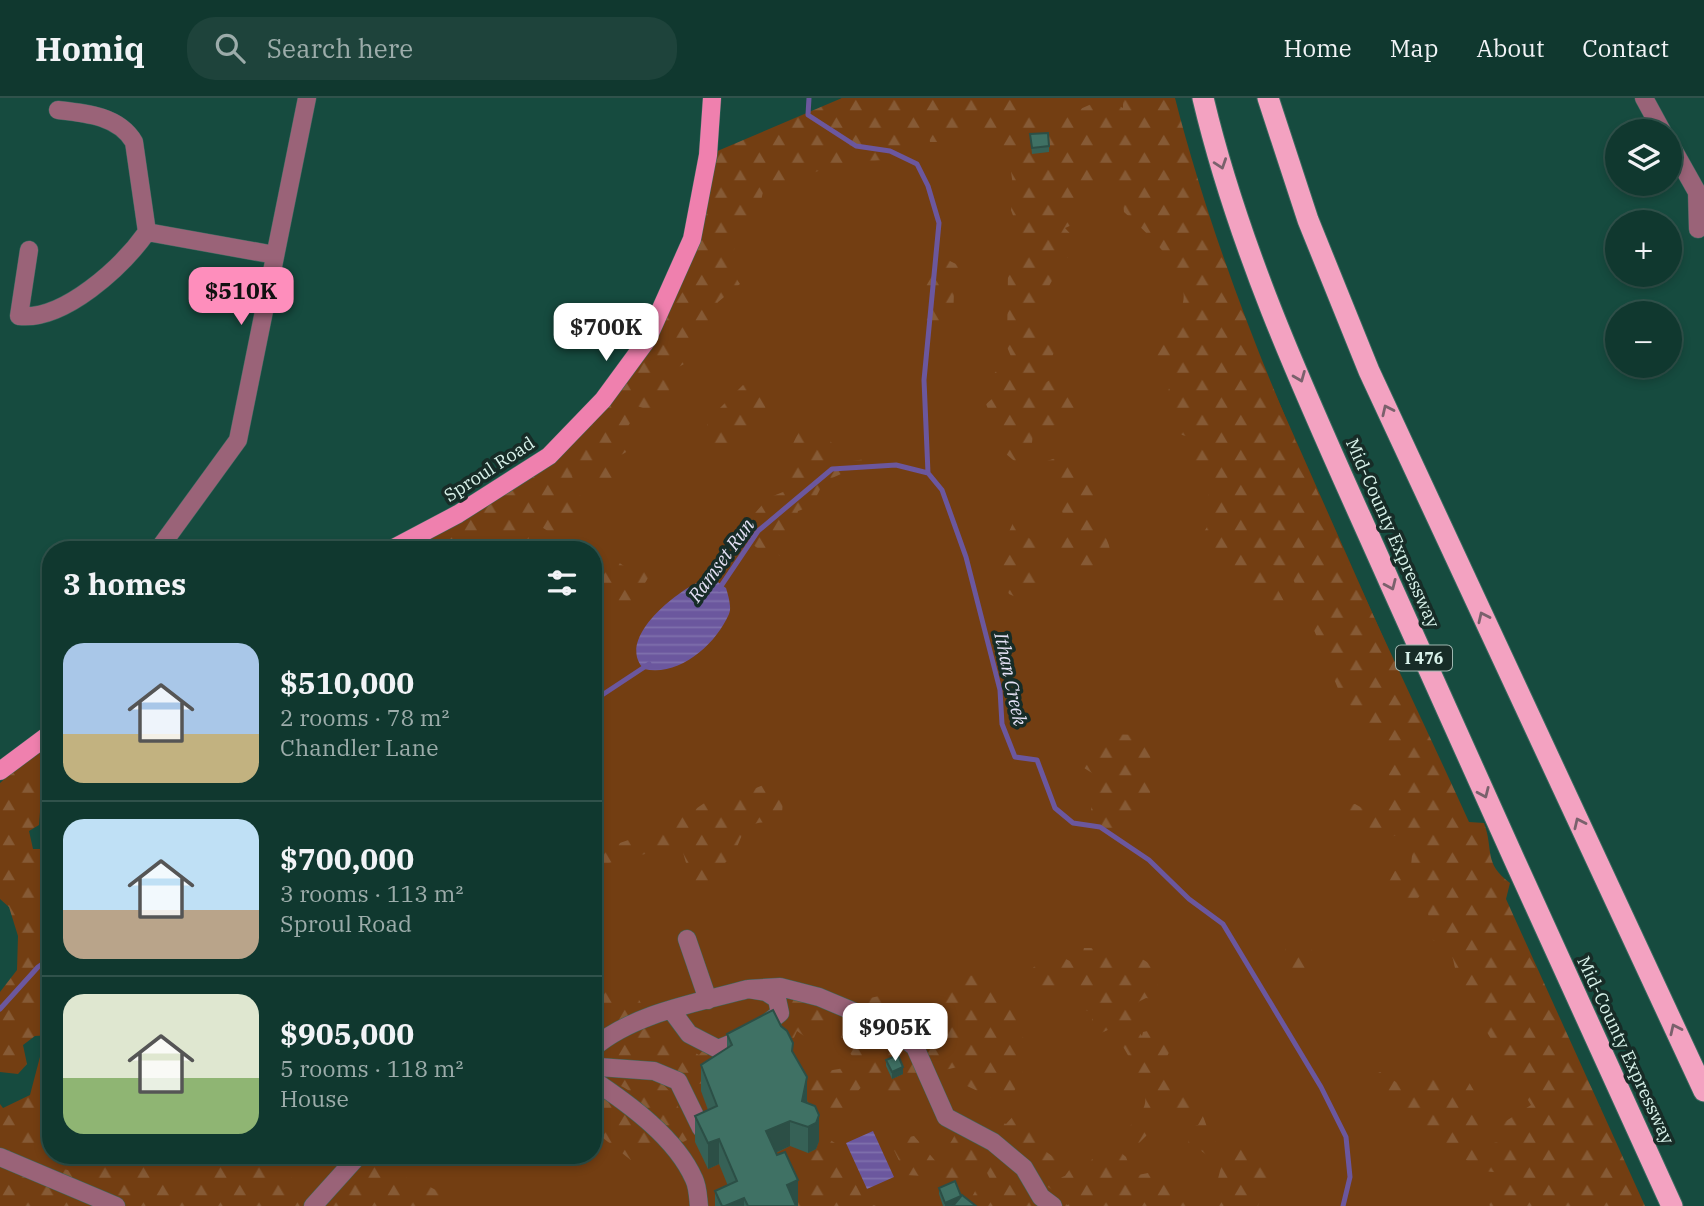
<!DOCTYPE html>
<html lang="en">
<head>
<meta charset="utf-8">
<style>
	body { margin:0; font-family:"IBM Plex Serif",serif; background:#1e433b; color:#f1f3f6; height:100vh; display:flex; flex-direction:column; font-size:26px; white-space:nowrap }
	* { box-sizing:border-box; margin:0 }
	p { font-size:23px; color:#9cacaa }
	.icon { flex:none; width:38px; height:38px; fill:none; stroke:currentColor; stroke-width:2; stroke-linecap:round; stroke-linejoin:round }
	.map { position:relative; flex:1; overflow:hidden }
	.panel { position:absolute; left:42px; top:443px; width:560px; height:623px; display:flex; flex-direction:column; background:#10382f; border-radius:28px; box-shadow:0 4px 10px #0003,0 0 0 2px #30524b }
	.panel>* { flex:none }
	.controls { position:absolute; left:1605px; top:21px; display:grid; gap:14px }
	.controls a { display:grid; place-items:center; width:77px; height:77px; border-radius:50%; background:#10382f; box-shadow:0 4px 10px #0003,0 0 0 2px #30524b; font-size:35px }
	.price { position:absolute; translate:-50% -60px; padding:0 16px; border-radius:14px; background:#fff; color:#222; font-size:23px; line-height:46px; filter:drop-shadow(0 2px 4px #0008) }
	.price::after { content:''; position:absolute; left:50%; top:42px; width:21px; height:16px; margin-left:-10px; background:inherit; clip-path:polygon(0 0,100% 0,50% 100%) }
	.price.selected { background:#fe8ebc; color:#111 }
	ul { padding:0; list-style:none }
	li { display:flex; align-items:center; gap:21px; height:175px; padding:0 21px }
	li+li { border-top:2px solid #30524b }
	li span { display:grid; place-items:center; flex:none; width:196px; height:140px; border-radius:21px; color:#555 }
	li>.icon { margin-inline-start:auto }
	span .icon { width:84px; height:84px; fill:#fffc; stroke-width:1 }
	li b { font-size:30px }
	h2 { display:flex; justify-content:space-between; align-items:center; height:84px; padding:0 21px; font-size:30px }
	header { display:flex; align-items:center; gap:42px; box-sizing:border-box; height:98px; padding:0 35px; background:#10382f; border-bottom:2px solid #30524b }
	header strong { font-size:33px }
	nav { display:flex; gap:38px; margin-inline-start:auto; font-size:24px }
	.search { width:490px; height:63px; background:#1e433b; display:flex; align-items:center; gap:18px; box-sizing:border-box; padding:0 24px; border-radius:28px; color:#9cacaa; font-size:26px }
	.map>svg:first-child { display:block }
	.green { fill:#733e12 }
	.forest { fill:url(#forest-firs) }
	.water { fill:url(#water-rules) }
	.lines { fill:none; stroke-linecap:round; stroke-linejoin:round }
	.stream { stroke:#6b579e; stroke-width:5 }
	.minor-casing { stroke:#39695e; stroke-width:19 }
	.major-casing { stroke:#39695e; stroke-width:19 }
	.highway-casing { stroke:#39695e; stroke-width:23 }
	.minor { stroke:#9a6378; stroke-width:18 }
	.major { stroke:#ef80ae; stroke-width:18 }
	.highway { stroke:#f3a2c1; stroke-width:21 }
	.wall { fill:#366156 }
	.shaded-wall { fill:#2c4f46 }
	.building { fill:#3f7164; stroke:#2c4f46; stroke-width:2 }
	.oneway { stroke:#7a616c }
	.labels { text-anchor:middle; dominant-baseline:central; stroke-width:7; stroke-linejoin:round; paint-order:stroke }
	.shield { fill:#172c27; stroke:#9eb7b0; stroke-width:2 }
	.shield-label { font-size:16px; font-weight:bold; fill:#d8f2ea }
	.street-label { font-size:18px; fill:#d8f2ea; stroke:#172c27 }
	.water-label { font-size:19px; font-style:italic; fill:#e5e1f5; stroke:#172c27 }
</style>
</head>
<body>
<header>
<strong>Homiq</strong>
<div class="search"><svg class="icon" aria-label="search" viewBox="0 0 24 24"><circle cx="10" cy="10" r="6"/><path d="M15 15l6 6"/></svg>Search here</div>
<nav><a>Home</a><a>Map</a><a>About</a><a>Contact</a></nav>
</header>
<div class="map">
<svg width="1704" height="1108" viewBox="0 0 1704 1108">
	<defs>
		<pattern id="forest-firs" width="22" height="20" patternUnits="userSpaceOnUse" patternTransform="scale(1.75)"><rect width="22" height="20" fill="#733e12"/><path d="M5 1l3.5 6h-7zM16 11l3.5 6h-7z" fill="#865a35"/></pattern>
		<pattern id="water-rules" width="6" height="5" patternUnits="userSpaceOnUse" patternTransform="scale(1.75)"><rect width="6" height="5" fill="#6b579e"/><path d="M0 2.5h6" fill="none" stroke="#7f70ac"/></pattern>
	</defs>
	<rect width="100%" height="100%" fill="#164b3f"/>
	<!-- green -->
	<path class="green" d="M842 0H1154L1162 40 1635 1108H0V1018L51 1000V1057H593V452L390 451 549 358 647 242 692 141Z"/>
	<!-- forest -->
	<path class="forest" d="M842 0H1027L1039 22 1078 12 1105 0 1123 10V0H1175C1239 250 1362 489 1469 724L1484 725C1494 752 1483 765 1510 785L1506 801 1645 1108H1490L1484 1101 1493 1080 1518 1085 1524 1077 1483 1073 1434 1041 1366 987 1367 981 1380 974 1422 1000 1426 984 1436 975 1466 979 1488 1017 1482 1026 1483 1047 1499 1044 1495 1030 1531 1007 1459 888 1453 861 1444 845 1421 839 1430 823 1422 795 1406 815 1385 791 1395 773 1411 768 1413 747 1402 735 1391 739 1368 729 1354 732 1343 720V708L1355 706 1364 711 1387 701 1395 692 1372 634 1339 593 1291 476 1269 465 1264 466 1286 507 1274 513 1264 497 1254 503 1199 442 1207 429 1202 408 1210 394 1226 405 1215 384 1199 380 1192 364 1195 341 1173 334C1167 315 1162 300 1173 283 1153 266 1148 249 1162 226L1172 236 1173 222C1208 188 1148 136 1124 114L1122 94 1111 81 1090 87 1078 105 1081 123 1065 130 1076 142 1071 158 1064 161 1033 217 1055 252 1047 271 1029 284 1038 290 1054 279 1077 309 1065 323 1033 336 1031 353 1018 366 1006 356 986 306 999 295 992 278 999 270 1018 275 1007 249 1008 173 1016 155 1018 131 1011 112 1014 95 1009 59 1002 55 995 37 977 31 947 44H930L927 28C923 36 920 47 914 52 898 66 875 61 856 63 822 68 795 84 763 94L754 132 739 135C733 155 727 168 740 186L718 204 702 238 688 251 684 266 668 275 673 286 655 314 637 308 638 312 627 330 628 353 616 360V385L604 388 595 387 581 368 572 378 583 404 574 424 555 438 530 421 531 435 525 449 504 451 495 436V419L476 434 482 451H463L460 447 454 451 390 452 549 358 647 242 692 141 708 57Z
		M942 159 956 166 961 174 954 191 953 227 941 235 938 246H935L920 208 926 203 928 192 917 179 928 164Z
		M743 287H751C762 296 770 309 764 324L754 326 737 348 719 354 706 332 709 321Z
		M801 331C828 334 836 338 832 366L866 361 865 372 841 376 823 384C818 397 812 409 798 413L796 421 799 428 794 435 795 443 781 458C758 449 753 455 744 428L768 400 783 394 790 383C783 366 791 347 801 331Z
		M1071 355C1095 371 1101 395 1087 420 1104 432 1115 449 1109 469L1095 467 1080 471 1063 461 1057 436 1065 429V423L1047 363Z
		M1013 425 1040 450C1040 470 1045 485 1041 504L1029 505 1009 496 996 462Z
		M615 462 633 474 654 468 656 480 654 484 648 480 642 490 644 503C634 511 609 513 602 501 598 495 599 491 593 486Z
		M1107 636 1138 637 1151 647C1148 685 1160 708 1126 736L1100 729 1090 718 1097 678 1084 670 1087 657 1103 650Z
		M51 640V695L41 701 39 727 29 733 33 751H43L51 757V937L35 938 23 947 27 966 18 976 0 974V894L17 872 18 838 9 809 0 801V685Z
		M766 686 783 703 782 715 772 724C733 723 748 744 725 765L728 775 724 784C694 795 690 780 683 754L689 745 593 769V742L617 746 651 734 673 716 694 712 709 702 736 698Z
		M1288 841C1315 843 1319 858 1309 881L1288 880 1285 850Z
		M1084 850H1100L1112 862 1122 854C1150 862 1165 870 1154 901L1146 900 1138 904 1146 921 1142 926 1134 927 1142 938 1143 934C1159 930 1165 932 1173 946L1164 965H1158L1162 980H1181L1193 988 1196 998 1189 1012 1172 1016 1163 1012 1157 1027 1139 1045H1131L1124 1041C1127 1028 1138 1021 1144 1009 1152 990 1121 947 1112 930L1097 937 1092 930V915L1079 909 1072 900 1073 893 1034 897 1026 889 1027 875 1041 863 1054 862 1066 861 1084 871 1081 861Z
		M977 877 1007 891C1022 934 1038 960 1008 1003L990 999 965 987 962 968 940 973 932 963 926 991 891 1002 882 993 889 984 867 982 858 993 860 1001 846 1014 825 1011 815 1025 807 1024 811 984 827 973 856 968 857 963 845 950 841 939 845 923 852 908 861 902 884 897 890 906 886 919 903 932 913 929 925 935C930 903 939 879 977 877Z
		M593 888H611L621 899 636 896 644 911 613 926 633 934 663 923 679 934 672 941 699 957 704 951 722 962 705 985 692 987 672 973 661 984 671 995 693 1039 683 1044C645 1029 642 976 593 986Z
		M795 898 827 906V927L809 932 808 937 804 938 797 933 790 949 773 929 783 920Z
		M51 951V1036L19 1053 44 1070 50 1068 72 1073 86 1057H117L126 1065 134 1057H158L169 1068 173 1092 194 1079 180 1063 179 1057H248L264 1072 286 1070 307 1108H0V1006L3 1010 30 997 41 955Z
		M593 988 621 1006 661 1047 632 1063 593 1032Z
		M1017 1014 1034 1023 1036 1048 1031 1054 1045 1053 1058 1062 1057 1070 1051 1076 1035 1077 1048 1099 1063 1102 1067 1107 1073 1105 1048 1089 1051 1083 1065 1078 1070 1071 1091 1083 1093 1077 1088 1067C1093 1056 1107 1053 1118 1052L1126 1059 1133 1078 1163 1072 1177 1082 1197 1108H1014L995 1091 985 1071C965 1088 969 1097 941 1086L937 1072 924 1078 906 1077 892 1048 904 1040 914 1038 938 1066 955 1037 964 1042 980 1037 981 1027 986 1028 993 1022 996 1026 998 1022 1006 1026Z
		M1203 1018 1207 1029 1217 1040 1213 1048 1220 1055 1247 1050 1260 1056 1274 1070V1083L1262 1096 1258 1108H1211L1222 1065C1207 1061 1203 1050 1188 1047L1191 1027H1198Z
		M824 1038 838 1047 845 1076 854 1083 864 1103 876 1108H793L796 1095 817 1085 816 1077 802 1055 816 1051Z
		M295 1057H418L405 1073 407 1082 418 1083 448 1098 442 1108H326L335 1092 332 1075 310 1071Z
		M979 1086 992 1090 1004 1108H967Z"/>
	<!-- water -->
	<path class="water" d="M711 479 726 490C728 497 732 509 729 516 715 548 678 579 644 571 613 540 684 486 711 479Z
		M873 1033 894 1079 867 1091 846 1045Z"/>
	<g class="lines">
		<!-- stream -->
		<path class="stream" d="M809 0 808 17 856 48 890 53 917 66 928 88 939 125 924 282 928 375 942 392 966 459 1000 592 1002 626 1015 659 1037 662 1055 710 1073 725 1100 729 1149 762 1189 801 1223 826 1321 989 1346 1039 1350 1079 1343 1108
			M719 491 758 433 832 371 896 367 928 375
			M593 603 649 566
			M0 911 38 869 51 860"/>
		<defs>
			<path id="minor" d="M1644 0 1662 33
				M58 12C86 15 119 18 134 44L147 134
				M1670 46 1697 94 1698 131
				M29 152 19 218C64 223 122 169 147 134L275 157
				M158 452 238 342 307 0
				M687 841 708 902
				M748 891 780 889 819 899 888 928 915 949 946 1019 993 1044 1024 1070 1041 1099 1053 1108
				M672 913 689 936 718 951 730 946
				M593 950C634 915 696 905 748 891L766 894 777 901 780 915 759 932
				M599 969 654 973 678 983 701 1030
				M593 982C629 1006 676 1040 694 1081 698 1089 698 1100 699 1108
				M0 1059 116 1108
				M313 1108 359 1057"/>
			<path id="major" d="M390 452 458 416 549 358 603 302 647 242 692 141 708 57 712 0
				M0 673 51 635"/>
			<path id="highway" d="M1203 0C1243 169 1320 327 1390 485 1483 693 1577 901 1672 1108
				M1268 0 1308 122 1369 273 1704 993"/>
		</defs>
		<!-- minor casing -->
		<use href="#minor" class="minor-casing"/>
		<!-- major casing -->
		<use href="#major" class="major-casing"/>
		<!-- highway casing -->
		<use href="#highway" class="highway-casing"/>
		<!-- minor -->
		<use href="#minor" class="minor"/>
		<!-- major -->
		<use href="#major" class="major"/>
		<!-- highway -->
		<use href="#highway" class="highway"/>
	</g>
	<!-- wall -->
	<path class="wall" d="M1030 36 1049 48V54L1032 56Z
		M727 936 793 954 819 1043 816 1051 808 1055 790 1048 776 1055 798 1108H715V1093L728 1088 719 1066 708 1071 695 1044V1018L708 1012 701 993V967L727 950Z
		M886 962 903 976 892 981 886 968Z
		M939 1090 953 1108H943L939 1096Z"/>
	<!-- shaded-wall -->
	<path class="shaded-wall" d="M903 969V976L892 981V974Z
		M807 979V1005L802 1029V1003Z
		M819 1017V1043L816 1051 808 1055V1029Z
		M790 1023V1048L766 1059V1033Z
		M719 1041V1066L708 1071V1045Z
		M798 1082V1108H787V1087Z
		M961 1098 952 1108H945V1105Z
		M744 1100V1108H725Z"/>
	<!-- building -->
	<path class="building" d="M1048 35 1049 48 1032 50 1030 36Z
		M773 912 781 928 787 933 793 945 792 953 807 979 802 1003 815 1008 819 1017 816 1025 808 1029 790 1023 766 1033 777 1057 785 1054 798 1082 787 1087 796 1108H748L744 1100 725 1108H722L715 1093 737 1083 719 1041 708 1045 695 1018 717 1008 701 967 732 947 727 936Z
		M898 957 903 969 892 974 886 962Z
		M955 1083 961 1098 945 1105 939 1090Z
		M962 1097 976 1108H953Z"/>
	<!-- one-way arrows -->
	<defs><path id="oneway-chevron" d="M-2-3.5L2.5 0L-2 3.5" fill="none" stroke-width="1.6" stroke-linecap="round" stroke-linejoin="round" transform="scale(1.75)"/></defs>
	<g class="oneway">
		<use href="#oneway-chevron" transform="translate(1221 66) rotate(71)"/>
		<use href="#oneway-chevron" transform="translate(1300 279) rotate(68)"/>
		<use href="#oneway-chevron" transform="translate(1387 312) rotate(-115)"/>
		<use href="#oneway-chevron" transform="translate(1391 487) rotate(66)"/>
		<use href="#oneway-chevron" transform="translate(1483 519) rotate(-115)"/>
		<use href="#oneway-chevron" transform="translate(1484 695) rotate(66)"/>
		<use href="#oneway-chevron" transform="translate(1579 725) rotate(-115)"/>
		<use href="#oneway-chevron" transform="translate(1675 931) rotate(-115)"/>
	</g>
	<g class="labels">
		<!-- shield labels -->
		<rect class="shield" x="1396" y="547.5" width="56" height="25" rx="5"/>
		<g class="shield-label">
			<text x="1424" y="560">I 476</text>
		</g>
		<!-- street labels -->
		<g class="street-label">
			<text transform="translate(489 371) rotate(-33)">Sproul Road</text>
			<text transform="translate(1393 435) rotate(66)">Mid-County Expressway</text>
			<text transform="translate(1626 952) rotate(65)">Mid-County Expressway</text>
		</g>
		<!-- water labels -->
		<g class="water-label">
			<text transform="translate(721 462) rotate(-54)">Ramset Run</text>
			<text transform="translate(1011 581) rotate(78)">Ithan Creek</text>
		</g>
	</g>
</svg>
<div class="controls">
<a><svg class="icon" aria-label="layers" viewBox="0 0 24 24"><path d="M12 4l9 5-9 5-9-5zM3 14l9 5 9-5"/></svg></a>
<a>+</a>
<a>−</a>
</div>
<b class="price selected" style="left:241px;top:229px">$510K</b>
<b class="price" style="left:606px;top:265px">$700K</b>
<b class="price" style="left:895px;top:965px">$905K</b>
<section class="panel">
<h2>3 homes<svg class="icon" aria-label="filters" viewBox="0 0 24 24"><path d="M4 7h16M4 17h16"/><circle cx="9" cy="7" r="2"/><circle cx="15" cy="17" r="2"/></svg></h2>
<ul>
<li><span style="background:linear-gradient(#a9c7e8 65%,#c2b280 0)"><svg class="icon" aria-label="home" viewBox="0 0 24 24"><path d="M3 11l9-7 9 7M6 9v11h12V9"/></svg></span><div><b>$510,000</b><p>2 rooms · 78 m²</p><p>Chandler Lane</p></div></li>
<li><span style="background:linear-gradient(#bfe0f5 65%,#b9a48a 0)"><svg class="icon" aria-label="home" viewBox="0 0 24 24"><path d="M3 11l9-7 9 7M6 9v11h12V9"/></svg></span><div><b>$700,000</b><p>3 rooms · 113 m²</p><p>Sproul Road</p></div></li>
<li><span style="background:linear-gradient(#dfe7d0 60%,#8fb573 0)"><svg class="icon" aria-label="home" viewBox="0 0 24 24"><path d="M3 11l9-7 9 7M6 9v11h12V9"/></svg></span><div><b>$905,000</b><p>5 rooms · 118 m²</p><p>House</p></div></li>
</ul>
</section>
</div>
</body>
</html>
